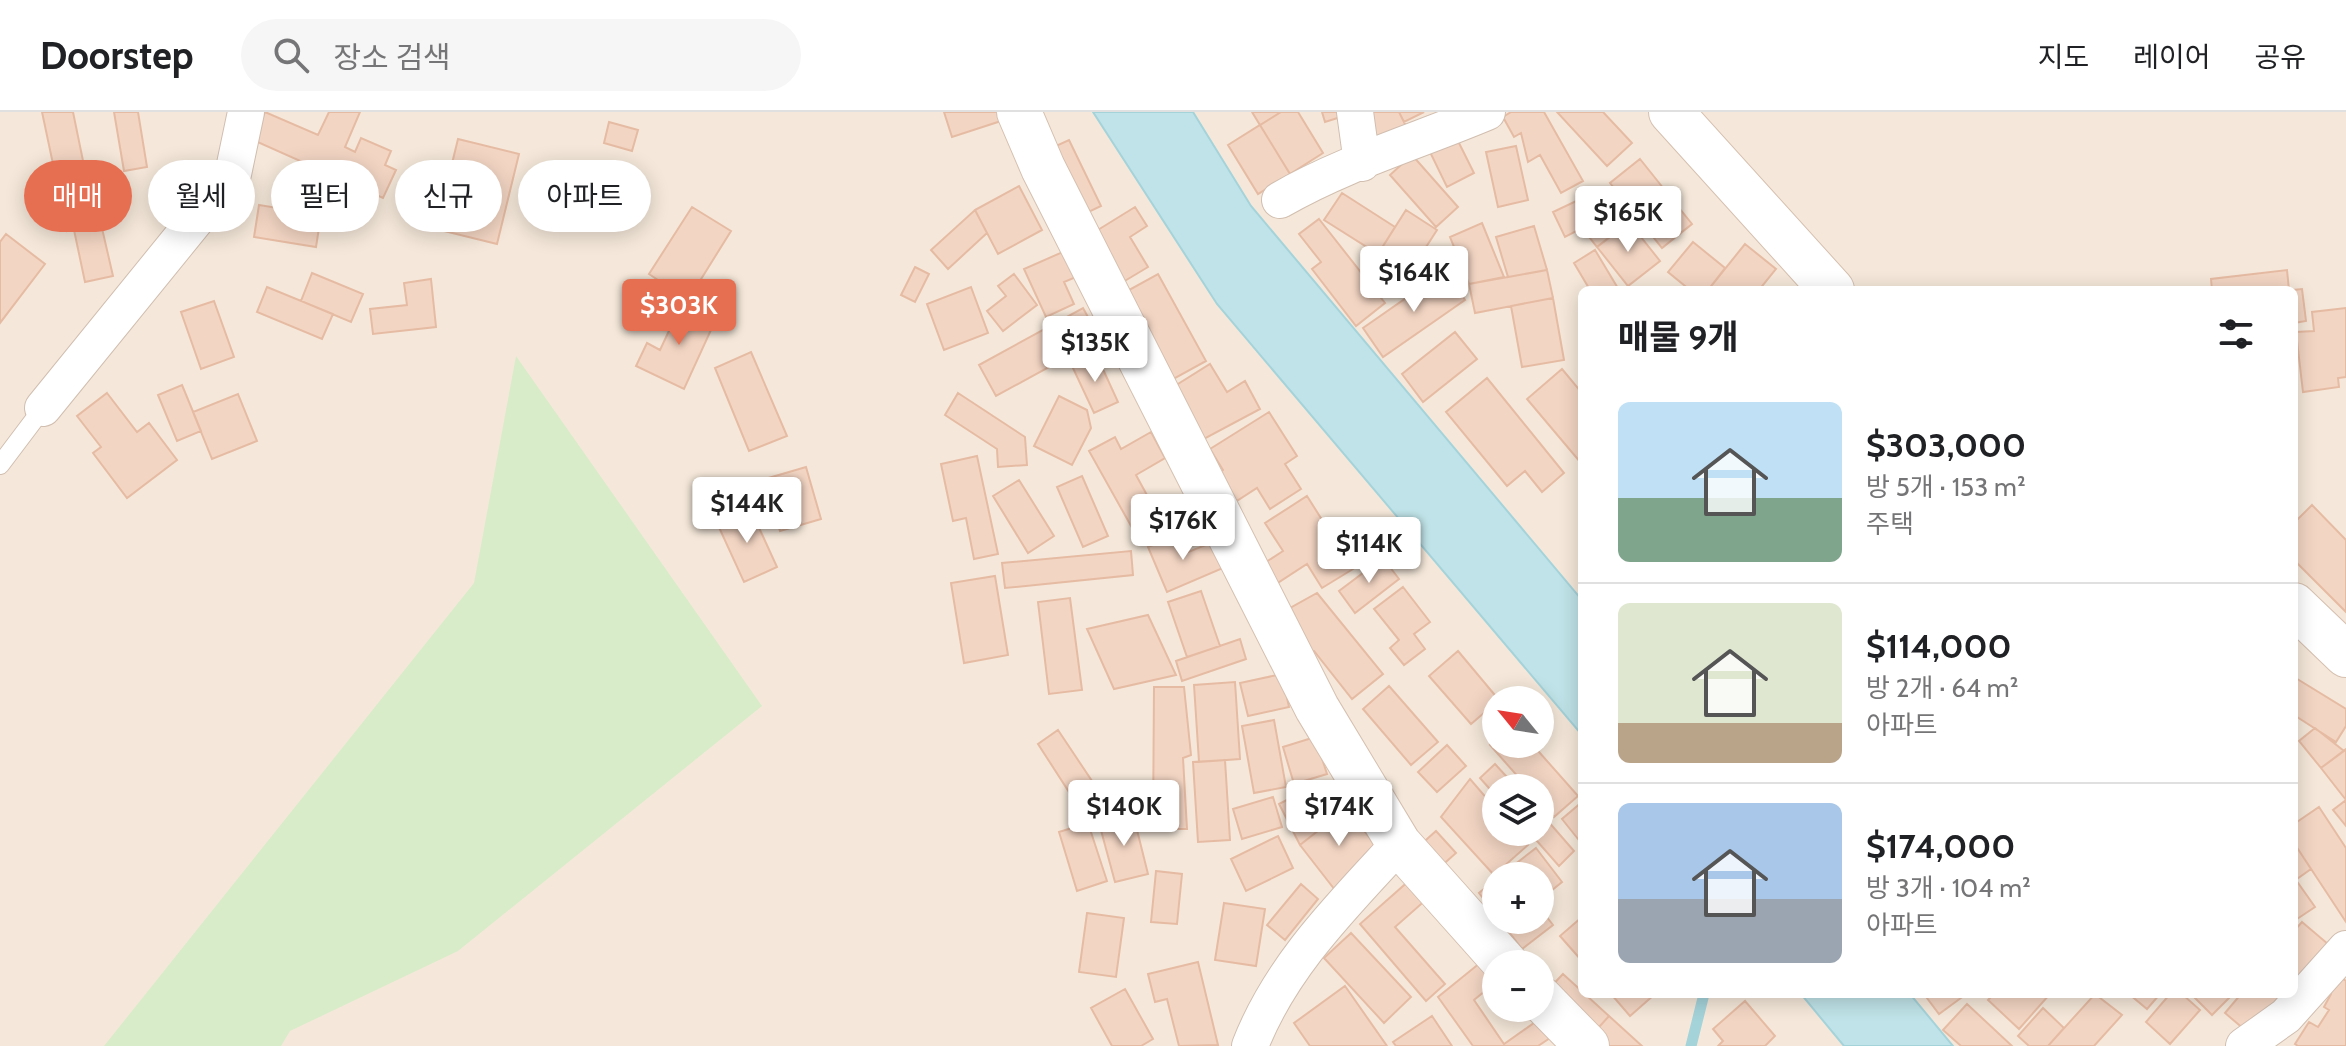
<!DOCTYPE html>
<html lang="ko">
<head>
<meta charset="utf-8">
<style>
	body { margin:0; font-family:Cabin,"Noto Sans KR",sans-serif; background:#f6f6f6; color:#202124; height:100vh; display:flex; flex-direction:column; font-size:30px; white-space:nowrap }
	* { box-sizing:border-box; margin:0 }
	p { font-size:26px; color:#757577 }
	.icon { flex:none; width:44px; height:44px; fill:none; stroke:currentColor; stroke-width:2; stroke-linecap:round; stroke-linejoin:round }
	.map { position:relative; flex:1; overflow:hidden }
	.drawer { position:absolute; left:1578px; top:174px; width:720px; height:712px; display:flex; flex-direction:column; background:#fff; border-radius:12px; box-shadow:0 4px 20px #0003 }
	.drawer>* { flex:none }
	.guide { position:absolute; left:24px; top:48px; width:760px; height:72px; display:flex; gap:16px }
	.needle { width:52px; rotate:300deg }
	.tools { position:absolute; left:1482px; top:574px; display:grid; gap:16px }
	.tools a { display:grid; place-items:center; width:72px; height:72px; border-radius:50%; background:#fff; box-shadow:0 4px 20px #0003; font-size:40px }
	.price { position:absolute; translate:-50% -68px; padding:0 18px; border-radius:8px; background:#fff; color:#222; font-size:26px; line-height:52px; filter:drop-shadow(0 2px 4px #0008) }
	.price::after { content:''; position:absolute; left:50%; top:48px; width:24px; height:18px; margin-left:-12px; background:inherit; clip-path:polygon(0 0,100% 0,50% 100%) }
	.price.active { background:#e76f51; color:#fff }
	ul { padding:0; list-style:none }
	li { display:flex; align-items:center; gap:24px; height:200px; padding:0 40px }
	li+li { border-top:2px solid #e0e0e0 }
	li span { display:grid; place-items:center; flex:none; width:224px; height:160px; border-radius:12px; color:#555 }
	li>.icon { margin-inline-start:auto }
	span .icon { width:96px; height:96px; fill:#fffc; stroke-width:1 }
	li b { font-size:34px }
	h2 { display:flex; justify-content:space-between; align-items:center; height:96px; padding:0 40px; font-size:34px }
	.chip { padding:0 28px; border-radius:36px; background:#fff; box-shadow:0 4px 20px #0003; font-size:28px; line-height:72px }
	.chip.active { background:#e76f51; color:#fff }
	header { display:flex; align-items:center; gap:48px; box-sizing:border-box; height:112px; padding:0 40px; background:#fff; border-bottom:2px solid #e0e0e0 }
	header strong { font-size:38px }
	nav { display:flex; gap:44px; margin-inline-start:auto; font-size:28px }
	.search { width:560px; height:72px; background:#f6f6f6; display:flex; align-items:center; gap:20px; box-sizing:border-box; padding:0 28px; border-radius:44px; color:#757577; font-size:30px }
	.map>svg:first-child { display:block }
	.residential { fill:#f5e8da; fill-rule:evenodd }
	.green { fill:#d8ecc9 }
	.water { fill:#bfe3e8; stroke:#a5d3da; stroke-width:2 }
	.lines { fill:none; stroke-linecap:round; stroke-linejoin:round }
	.stream { stroke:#a5d3da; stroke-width:11 }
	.building { fill:#f3d5c3; stroke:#e6bba3; stroke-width:2 }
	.lane-casing { stroke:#d1beb0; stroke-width:20 }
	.street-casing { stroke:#d1beb0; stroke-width:38 }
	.secondary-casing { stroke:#d6c0b0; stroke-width:46 }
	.lane { stroke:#fff; stroke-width:18 }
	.street { stroke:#fff; stroke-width:36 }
	.secondary { stroke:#fff; stroke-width:44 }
</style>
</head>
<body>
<header>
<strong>Doorstep</strong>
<div class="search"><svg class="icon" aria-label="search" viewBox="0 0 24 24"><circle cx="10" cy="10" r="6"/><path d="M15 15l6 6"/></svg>장소 검색</div>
<nav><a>지도</a><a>레이어</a><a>공유</a></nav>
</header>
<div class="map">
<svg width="2346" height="934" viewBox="0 0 2346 934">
	<rect width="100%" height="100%" fill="#fdf6ec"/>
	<!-- residential -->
	<path class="residential" d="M0 0H2346V934H0ZM1582 178H2294V882H1582ZM1496 588H1540V632H1496ZM1496 676H1540V720H1496ZM1496 764H1540V808H1496ZM1496 852H1540V896H1496Z"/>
	<!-- green -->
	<path class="green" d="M516 244 762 594 458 839 290 919 281 934H104L474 471Z"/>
	<!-- water -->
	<path class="water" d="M1093 0H1193L1251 94 1582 488V623L1217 192Z
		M1801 882H1910L1953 934H1844Z"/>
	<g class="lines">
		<!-- stream -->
		<path class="stream" d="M1691 934 1704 882"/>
	</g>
	<!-- building -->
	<path class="building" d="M42 0H73L89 78 60 85Z
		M114 0H138L147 55 124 59Z
		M265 0 318 23 329 0H360L345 35 355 40 361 26 391 39 385 53 396 58 383 86 253 28Z
		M944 0H1001L1004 8 952 25Z
		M1252 0H1281L1260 13Z
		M1281 0H1298L1323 41 1290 62 1260 13Z
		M1322 0H1346L1347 3 1325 10Z
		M1366 0H1399L1411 24 1380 40Z
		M1399 0H1424L1404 10Z
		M1511 0H1544L1583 69 1561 81 1540 43 1528 50 1521 21 1514 25 1503 5Z
		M1557 0H1603L1632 31 1607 54Z
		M609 10 638 18 632 39 604 31Z
		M1260 13 1290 62 1258 82 1228 33Z
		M1456 25 1474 61 1447 75 1429 38Z
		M458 27 519 42 497 132 436 117Z
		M1069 28 1101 94 1078 105 1045 39Z
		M1516 34 1528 88 1498 95 1486 40Z
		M1412 43 1458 95 1436 115 1390 63Z
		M1640 47 1692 112 1662 136 1610 71Z
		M1019 74 1042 118 998 142 975 98Z
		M89 78 97 113 67 119 60 85Z
		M1342 81 1395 115 1378 142 1324 108Z
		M1591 82 1619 118 1597 135 1582 116 1565 125 1553 100Z
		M259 93 321 103 316 135 254 125Z
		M692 95 731 119 688 188 649 162Z
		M1135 95 1147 114 1130 125 1148 155 1123 170 1093 121Z
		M975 98 987 121 948 157 931 138Z
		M1406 98 1437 118 1397 180 1366 161Z
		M1319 107 1385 191 1356 214 1312 157 1321 150 1299 122Z
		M1629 110 1660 149 1628 174 1597 135Z
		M1482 111 1504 165 1469 172 1450 125Z
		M101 112 113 164 85 170 74 118Z
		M1534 114 1547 158 1508 165 1496 125Z
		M6 122 45 152 0 211V130Z
		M1693 130 1725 156 1708 178H1690L1668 160Z
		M1745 132 1776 157 1759 178H1708Z
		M1595 138 1619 178H1590L1574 151Z
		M1065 139 1076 165 1064 170 1074 192 1046 205 1024 157Z
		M915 155 929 162 915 190 901 183Z
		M1547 158 1553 186 1475 201 1469 172Z
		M2287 158 2289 178H2212L2211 167Z
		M1445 159 1465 188 1383 245 1363 216Z
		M312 161 363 182 351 210 301 189Z
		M1014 162 1037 193 1003 219 987 199 1006 184 998 174Z
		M1158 162 1206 249 1168 270 1120 183Z
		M431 167 436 215 373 222 370 197 407 193 404 171Z
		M267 175 333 202 322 227 257 200Z
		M971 175 988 221 944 238 927 192Z
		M2302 177 2306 209 2294 211 2293 178Z
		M1553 186 1564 248 1522 255 1511 194Z
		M214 189 234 245 201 257 181 200Z
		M682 191 716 207 684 277 636 254 647 231 660 238Z
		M1083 196 1100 227 996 284 979 253Z
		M2346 196V265L2338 266 2339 275 2303 280 2296 220 2314 219 2312 200Z
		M1455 220 1477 247 1423 290 1402 262Z
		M751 240 787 324 749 339 715 256Z
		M1096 242 1118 290 1094 301 1072 254Z
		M1210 252 1227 280 1245 269 1260 297 1202 328 1170 277Z
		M1562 257 1582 281 1581 351 1527 287Z
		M1487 266 1564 361 1542 380 1525 359 1507 374 1446 300Z
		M182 273 201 319 177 329 158 283Z
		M107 281 137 320 149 311 177 348 127 386 93 341 101 335 77 304Z
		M958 281 1025 325 1027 353 998 355 997 337 945 303Z
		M238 282 257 329 212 347 193 300Z
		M1059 284 1087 298 1091 316 1072 353 1034 334Z
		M1269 300 1297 344 1285 352 1301 377 1270 397 1257 376 1232 392 1215 364 1223 358 1210 337Z
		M1151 320 1165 346 1136 363 1165 416 1140 430 1089 339 1115 325 1121 337Z
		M977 344 998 442 974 447 966 406 953 409 941 352Z
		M806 355 821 407 780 419 765 367Z
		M1082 364 1108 424 1083 435 1057 375Z
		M1019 368 1054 424 1028 441 993 384Z
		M1307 384 1353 457 1322 476 1307 452 1276 472 1263 452 1283 439 1265 411Z
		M2312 393 2346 428V500L2294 448V411Z
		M750 396 777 455 744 470 717 411Z
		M1178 422 1186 441 1213 430 1223 456 1167 480 1148 435Z
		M1131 439 1133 463 1005 476 1002 451Z
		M1383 446 1399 467 1355 501 1339 479Z
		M995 464 1008 543 964 551 951 471Z
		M1403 475 1430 510 1414 522 1425 537 1404 553 1390 536 1399 528 1374 497Z
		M1201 479 1220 534 1187 545 1168 490Z
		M1317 481 1383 562 1352 587 1314 539H1302L1283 500Z
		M1070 486 1082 578 1049 582 1038 490Z
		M1148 503 1176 563 1114 577 1087 517Z
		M1240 527 1246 547 1182 569 1176 549Z
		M1458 539 1499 588 1471 612 1429 564Z
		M1282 562 1289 595 1248 604 1240 571Z
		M2294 565 2346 597V614L2336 630 2294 603Z
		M1235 570 1240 647 1199 650 1194 573Z
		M1389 574 1438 630 1411 653 1363 597Z
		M1154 575H1184L1191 643 1183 646 1187 717H1153Z
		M1274 608 1286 675 1254 681 1242 614Z
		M2315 616 2344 639 2321 656 2299 629Z
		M1058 618 1092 669 1071 683 1038 632Z
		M1315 625 1327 662 1294 672 1283 635Z
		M1496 629V632H1532L1578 684 1554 705 1540 689V676H1528L1490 633Z
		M1447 633 1466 654 1437 680 1418 660Z
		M2346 637V688L2321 656Z
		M1225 648 1230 728 1198 730 1193 650Z
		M1495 652 1517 676H1496V684L1480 666Z
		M1470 667 1496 697V720H1517L1528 733 1494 763 1441 705Z
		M1310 676 1328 711 1300 733 1279 692Z
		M1113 683 1117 702 1086 709 1082 691Z
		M1273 685 1282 715 1242 727 1233 697Z
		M2346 688V714L2333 698Z
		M1582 690V732L1562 707Z
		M2319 695 2346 736V810L2294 731V712Z
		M1346 697 1376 733 1335 778 1300 733Z
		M1540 700 1574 739 1559 754 1529 720H1540Z
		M1133 702 1148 762 1115 770 1099 711Z
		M1088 711 1107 769 1077 779 1059 720Z
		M1436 719 1456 741 1438 757 1418 735Z
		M1278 724 1293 756 1246 779 1231 747Z
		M2294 731 2311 757 2294 769Z
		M1536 736 1562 770 1540 788V764H1500Z
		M1156 759 1182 762 1177 812 1151 810Z
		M1411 767 1428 786 1395 815 1445 872 1426 889 1360 812Z
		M1496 767V803L1479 781Z
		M2296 768 2315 795 2294 809V769Z
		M1301 772 1318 787 1285 828 1267 813Z
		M1224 791 1265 797 1256 854 1215 848Z
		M1540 796 1553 813 1522 837 1500 808H1540Z
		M1087 801 1124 806 1116 865 1079 860Z
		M1582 805V849L1560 824Z
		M2302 810 2328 832 2294 872V819Z
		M1351 821 1411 885 1384 911 1324 846Z
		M1486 846 1496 870 1474 888 1504 932 1541 906 1553 924 1538 934H1473L1438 885Z
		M1198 850 1218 933 1179 934 1167 887 1155 890 1148 862Z
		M2333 860 2346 869V934H2298L2295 932 2309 910 2318 915 2329 898 2324 895 2331 882 2322 876Z
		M1563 862 1609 904 1590 925 1544 882Z
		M1345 874 1387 934H1310L1294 911Z
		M1125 877 1153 927 1141 934H1112L1091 896Z
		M1611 882H1655L1630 904Z
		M1924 882H1964L1965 883 1939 902Z
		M1994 882H2050L2019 917 1988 888Z
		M2095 882 2122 903 2094 934H2048Z
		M2129 882H2160L2147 897Z
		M2170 882H2182L2200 898 2170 932 2146 910Z
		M2191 882H2233L2212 903Z
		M2241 882H2285L2251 923 2225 901Z
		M1745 889 1775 924 1765 934H1718L1723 929 1713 917Z
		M1967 892 2012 934H1961L1943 918Z
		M2043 896 2064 916 2048 934H2029L2018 924Z
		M1432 904 1452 934H1396L1393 930Z
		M1609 904 1642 934H1600L1590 925Z"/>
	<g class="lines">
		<defs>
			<path id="lane" d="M0 353 43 296"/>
			<path id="street" d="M1355 0 1362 51
				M1280 88C1344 51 1418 29 1487 0
				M43 296 233 62 246 0
				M1250 934C1281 854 1342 794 1399 732
				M2244 934 2286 904 2346 837"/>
			<path id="secondary" d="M1019 0 1043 56 1317 596 1399 732 1506 852
				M1671 0 1832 178
				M2294 493 2346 543
				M1540 886 1587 934"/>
		</defs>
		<!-- lane casing -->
		<use href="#lane" class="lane-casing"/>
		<!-- street casing -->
		<use href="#street" class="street-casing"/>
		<!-- secondary casing -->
		<use href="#secondary" class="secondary-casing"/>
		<!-- lane -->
		<use href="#lane" class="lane"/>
		<!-- street -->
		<use href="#street" class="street"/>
		<!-- secondary -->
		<use href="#secondary" class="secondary"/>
	</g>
</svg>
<div class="tools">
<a><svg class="needle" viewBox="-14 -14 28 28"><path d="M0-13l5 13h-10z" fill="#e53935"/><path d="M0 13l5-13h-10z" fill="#757577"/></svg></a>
<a><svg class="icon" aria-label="layers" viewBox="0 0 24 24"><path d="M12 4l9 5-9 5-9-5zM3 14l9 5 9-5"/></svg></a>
<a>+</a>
<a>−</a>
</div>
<b class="price" style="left:1628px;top:142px">$165K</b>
<b class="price" style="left:1414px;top:202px">$164K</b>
<b class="price active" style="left:679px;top:235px">$303K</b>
<b class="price" style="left:1095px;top:272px">$135K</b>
<b class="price" style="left:747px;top:433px">$144K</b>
<b class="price" style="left:1183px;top:450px">$176K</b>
<b class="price" style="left:1369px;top:473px">$114K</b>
<b class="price" style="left:1124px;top:736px">$140K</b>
<b class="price" style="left:1339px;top:736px">$174K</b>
<div class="guide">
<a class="chip active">매매</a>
<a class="chip">월세</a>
<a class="chip">필터</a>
<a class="chip">신규</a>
<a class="chip">아파트</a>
</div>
<section class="drawer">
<h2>매물 9개<svg class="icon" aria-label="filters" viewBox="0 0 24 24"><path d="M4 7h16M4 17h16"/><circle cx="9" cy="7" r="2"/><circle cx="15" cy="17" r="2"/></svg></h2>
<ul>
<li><span style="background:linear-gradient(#bfe0f5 60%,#7fa58c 0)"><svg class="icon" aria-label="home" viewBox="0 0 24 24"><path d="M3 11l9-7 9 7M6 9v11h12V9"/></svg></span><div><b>$303,000</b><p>방 5개 · 153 m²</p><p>주택</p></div></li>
<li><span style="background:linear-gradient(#dfe7d0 75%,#b9a48a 0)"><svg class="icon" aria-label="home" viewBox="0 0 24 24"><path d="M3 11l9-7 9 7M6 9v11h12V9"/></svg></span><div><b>$114,000</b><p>방 2개 · 64 m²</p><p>아파트</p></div></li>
<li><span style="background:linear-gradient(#a9c7e8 60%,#9aa5b1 0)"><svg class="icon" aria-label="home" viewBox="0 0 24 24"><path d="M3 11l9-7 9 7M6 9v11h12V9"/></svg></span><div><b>$174,000</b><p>방 3개 · 104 m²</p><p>아파트</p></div></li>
</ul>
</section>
</div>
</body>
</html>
